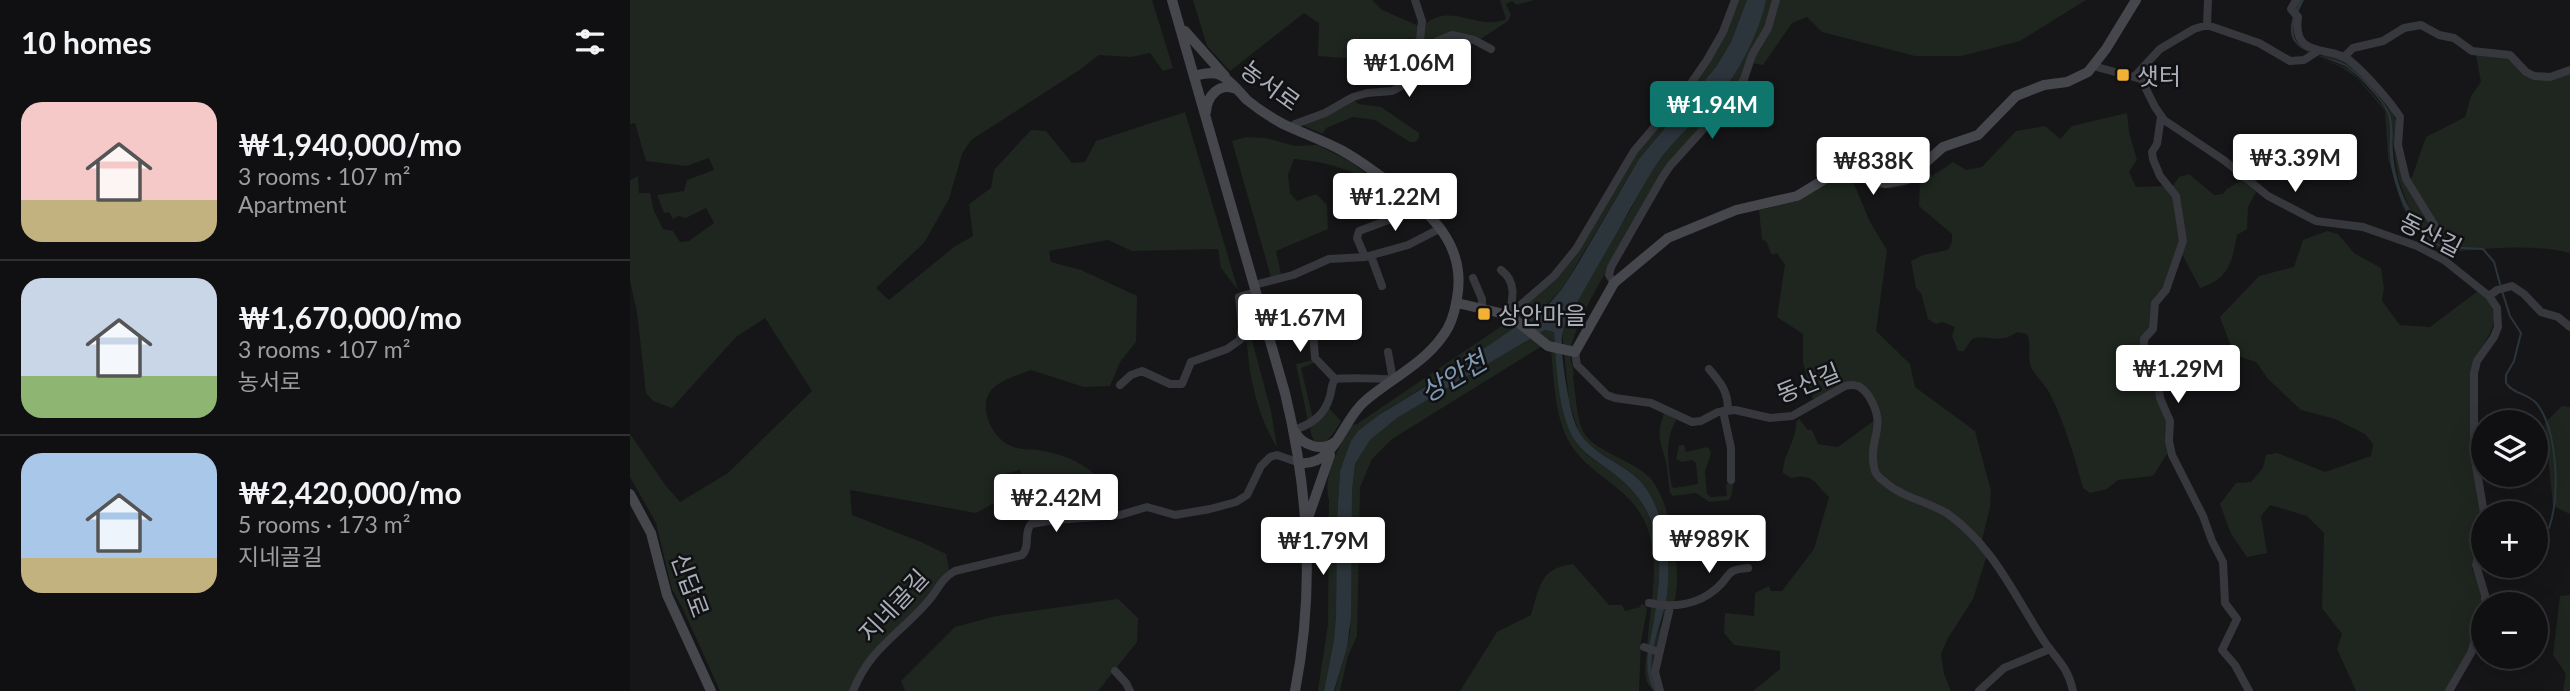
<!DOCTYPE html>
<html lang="en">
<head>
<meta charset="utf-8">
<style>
	body { margin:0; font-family:Lato,"Noto Sans KR",sans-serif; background:#1e1e20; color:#f1f3f6; height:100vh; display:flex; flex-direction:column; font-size:26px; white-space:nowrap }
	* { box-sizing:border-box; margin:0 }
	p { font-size:23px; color:#9c9d9f }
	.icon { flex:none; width:38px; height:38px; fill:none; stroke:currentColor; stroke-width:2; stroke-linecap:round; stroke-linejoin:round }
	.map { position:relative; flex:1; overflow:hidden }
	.drawer { display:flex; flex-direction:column; background:#101012; width:630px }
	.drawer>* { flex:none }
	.buttons { position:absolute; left:1841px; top:410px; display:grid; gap:14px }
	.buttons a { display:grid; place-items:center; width:77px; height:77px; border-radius:50%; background:#101012; box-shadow:0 7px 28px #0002,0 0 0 2px #303032; font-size:35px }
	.price { position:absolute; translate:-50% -60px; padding:0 16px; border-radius:7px; background:#fff; color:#222; font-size:23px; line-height:46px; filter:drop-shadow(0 2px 4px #0008) }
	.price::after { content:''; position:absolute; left:50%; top:42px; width:21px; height:16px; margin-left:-10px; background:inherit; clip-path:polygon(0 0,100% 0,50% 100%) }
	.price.on { background:#0f766e; color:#fff }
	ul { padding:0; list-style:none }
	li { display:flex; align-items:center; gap:21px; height:175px; padding:0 21px }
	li+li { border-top:2px solid #303032 }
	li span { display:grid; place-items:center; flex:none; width:196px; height:140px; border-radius:21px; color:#555 }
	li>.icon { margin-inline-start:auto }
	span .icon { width:84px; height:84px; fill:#fffc; stroke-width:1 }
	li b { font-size:30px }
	h2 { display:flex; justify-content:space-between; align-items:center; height:84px; padding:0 21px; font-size:30px }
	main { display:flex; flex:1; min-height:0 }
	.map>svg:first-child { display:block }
	.green { fill:#1e261f }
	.water { fill:#2c353c }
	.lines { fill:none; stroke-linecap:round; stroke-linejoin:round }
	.stream { stroke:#2c353c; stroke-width:2 }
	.street { stroke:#37383d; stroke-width:8 }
	.secondary { stroke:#45474d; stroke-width:10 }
	.poi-dot { fill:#f2b134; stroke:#111113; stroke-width:2.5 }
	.labels { text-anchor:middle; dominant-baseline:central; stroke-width:5; stroke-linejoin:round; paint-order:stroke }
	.poi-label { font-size:24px; fill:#a8adb8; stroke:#111113; text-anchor:start }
	.street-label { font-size:24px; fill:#a8adb8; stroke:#111113 }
	.water-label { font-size:26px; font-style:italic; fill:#7f9bb3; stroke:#111113 }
</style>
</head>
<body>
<main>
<section class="drawer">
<h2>10 homes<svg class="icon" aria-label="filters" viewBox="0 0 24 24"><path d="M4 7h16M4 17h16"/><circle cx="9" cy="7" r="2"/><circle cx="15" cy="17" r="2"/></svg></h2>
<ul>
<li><span style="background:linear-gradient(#f6c9c9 70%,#c2b280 0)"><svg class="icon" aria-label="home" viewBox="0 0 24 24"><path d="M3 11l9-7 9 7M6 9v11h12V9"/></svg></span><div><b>₩1,940,000/mo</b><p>3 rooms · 107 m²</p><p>Apartment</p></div></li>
<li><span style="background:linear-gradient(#c9d6e8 70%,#8fb573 0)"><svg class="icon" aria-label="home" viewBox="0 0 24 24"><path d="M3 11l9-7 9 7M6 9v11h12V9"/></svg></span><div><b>₩1,670,000/mo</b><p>3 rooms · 107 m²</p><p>농서로</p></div></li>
<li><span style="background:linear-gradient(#a9c7e8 75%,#c2b280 0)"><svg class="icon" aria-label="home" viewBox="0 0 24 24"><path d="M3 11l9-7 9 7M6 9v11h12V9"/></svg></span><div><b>₩2,420,000/mo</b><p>5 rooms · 173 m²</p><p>지네골길</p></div></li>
</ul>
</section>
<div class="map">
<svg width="1940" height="691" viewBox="0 0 1940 691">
	<rect width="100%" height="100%" fill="#161618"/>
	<!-- green -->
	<path class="green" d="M0 0H522L543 68 533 71 520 53 501 57 469 55 448 71 341 140 332 154 319 199 294 243 246 288 259 300 324 247 343 236 339 204 361 188 364 170 401 130 416 131 442 163 455 162 466 141 555 112 608 290 591 268 588 249 502 251 478 240 419 251 421 262 451 270 507 296 506 342 490 362 480 386 454 387 401 370C391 374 376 378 367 385 345 400 359 433 377 444 387 450 397 449 408 450 446 456 476 473 487 512L405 521 390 470 368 476 364 503 346 513 220 490 222 515 291 542 316 554 319 569C312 579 305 591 296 600 268 631 236 651 219 691H90L54 611 42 589 26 523 0 477V434L36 486 50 502 98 473 182 391 135 318 106 337 42 408 23 401 16 393 7 312 0 281V180L8 176 9 193H20L24 211 33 229 43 231 50 242 59 241 84 223 76 208 56 218 49 216 43 219 39 212 34 213 27 195 54 191 57 180 84 170 79 158 56 166 16 161 5 123 0 124Z
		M563 0H742L752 10 789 26 788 40 778 38 758 76 742 74 727 59 688 56 689 23 674 13 600 71 577 46Z
		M870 0H904L887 5 882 1 876 4 881 15 878 21 849 40 834 35 793 47V26C819 0 849 32 876 19Z
		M1107 0H1117L1101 42 1086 67 1009 159 932 289 903 318 749 415 710 471 707 519 706 615 704 640 694 691H688L698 624 699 500C692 475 709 447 722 425L727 424 876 323 925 278 998 164 1060 89Z
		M1136 0H1145C1134 37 1117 75 1093 105 1080 120 1065 133 1053 148 1038 168 1027 191 1014 212 990 250 955 300 942 343 936 360 946 366 943 378 946 394 946 416 953 431 962 451 1004 460 1021 479 1041 503 1053 573 1044 603 1042 609 1036 615 1035 622 1029 644 1029 669 1027 691L1020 668 1022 646 1033 620 1039 554 1035 535 1030 516 1015 487 1006 476 959 445 948 430 939 400 932 332 973 253 1000 211 1014 182 1037 150 1088 97 1120 42Z
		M1148 0H1456L1390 41 1331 56H1285L1192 32 1177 17 1162 23 1133 65 1122 63Z
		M1692 55 1709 58 1720 65 1762 112 1767 123 1770 163 1805 230 1803 238 1791 228 1782 215 1768 178 1758 108 1721 68 1690 56Z
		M1846 55 1877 57 1898 76 1940 72V253C1906 244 1858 248 1823 252L1821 255 1803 245 1809 236 1779 179 1782 177 1796 137 1835 117 1841 96 1851 82Z
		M1688 57 1720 69 1756 109 1759 120 1760 157 1765 180 1779 217 1800 242 1784 227 1772 206 1758 158 1755 111 1727 78 1711 67Z
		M724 99 728 104 751 107 789 133V138L785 142H780L745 120 723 117 696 128 693 134 672 125Z
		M1497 113 1499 132 1507 160 1499 172 1506 187 1536 186 1542 192 1551 233 1541 274 1530 295 1523 300 1521 328 1513 337 1537 419 1539 451 1523 476 1488 480 1477 489 1460 493 1453 488C1444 455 1435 424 1420 394 1415 384 1405 376 1401 367 1397 355 1402 346 1397 334L1387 332C1370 345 1357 334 1342 339L1334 351H1328L1322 336 1325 327 1312 322 1306 324 1298 319 1291 293 1286 288 1281 261 1293 255 1318 250 1322 242V234L1289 206 1290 180C1262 192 1250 191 1222 179L1240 222 1257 250 1246 331 1280 364 1285 387 1345 431 1361 491 1360 507 1352 540 1357 555 1343 599 1318 638 1311 654 1314 674 1321 691H1123L1150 669V651L1104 645 1094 633 1095 613 1124 616 1125 593 1139 586 1141 591H1152L1184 549 1199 497C1184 483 1184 473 1161 478L1153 473C1152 456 1167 440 1166 422L1169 419 1178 430H1182L1188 444 1208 447 1245 420 1239 391 1227 381 1216 382 1183 400 1173 362V334L1147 317 1155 265 1147 253 1142 255 1136 241 1132 240 1129 210 1168 201 1198 179 1222 176 1243 184 1295 169 1302 176 1323 162 1336 170 1352 167 1386 131 1415 126 1430 139 1442 126Z
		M616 137 636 138 665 146 688 145 721 162 739 176 737 179C713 167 690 161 664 159L658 175 660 193 667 201 686 194 697 205 698 229 646 251 651 274 641 277 602 141Z
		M1559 174 1584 195 1593 194 1597 189 1614 179 1626 192 1618 207 1617 229 1607 235C1602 262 1599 279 1570 288L1551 252 1542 187 1549 177Z
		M1697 231 1708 234 1724 253 1751 268 1754 288 1752 301 1770 325 1800 327 1848 291C1882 319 1853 337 1842 366L1852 521 1842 568 1850 591 1852 604 1838 653 1816 691H1726L1707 649 1712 634 1692 608 1694 533 1677 516 1640 505 1631 516 1637 553 1617 557 1601 534 1590 504 1606 483 1621 482 1633 468 1636 455 1647 453 1695 472 1741 456 1743 444 1735 434 1705 419 1671 410 1638 379 1626 362 1604 355 1590 317 1629 276 1664 267 1673 240Z
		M615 314 641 411 647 447C628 418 619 377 617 343L613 341Z
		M915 330 924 332C926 364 930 415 946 442 952 453 964 460 974 466 999 484 1017 503 1025 533 1032 557 1029 587 1025 613 1022 640 1011 665 1024 691 1021 688 1017 684 1016 678 1014 670 1016 660 1017 652 1018 616 1029 577 1021 541 1010 488 966 483 941 445 923 417 924 372 920 341L762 439 742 459 730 487 727 636 718 656 710 691H705L720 633 722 491 725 464 740 440 767 418Z
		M683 360 684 363 671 368 683 419 678 421 666 364Z
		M1932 406 1940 407V514L1923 506 1915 423Z
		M698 407 711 421C703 436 686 459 680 429Z
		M1034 413 1045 418 1046 421C1034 440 1038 465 1042 487L1044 488 1068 484 1066 463 1062 460 1052 462 1046 459 1049 445H1054L1056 452 1078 447 1081 453 1075 472 1077 494 1081 497 1097 496 1096 484H1103L1102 494 1099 500 1079 502 1066 493 1043 496 1040 493C1038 482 1038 469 1035 458 1029 439 1027 433 1034 413Z
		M943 564 979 605H992L995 611 1010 607 1011 604 1015 605 1017 610 1011 641 1009 691H830L867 632 901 615C910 586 910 568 943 564Z
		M1940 595V691H1933L1936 674 1923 655 1930 596Z
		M488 599 508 618 507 642 468 691H275L271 681 325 627 366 616Z"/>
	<!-- water -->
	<path class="water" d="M1117 0H1136C1129 33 1109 73 1086 99 1071 116 1054 131 1039 148 1022 168 1012 189 999 211 982 242 964 271 947 303 943 312 935 322 933 331 928 346 939 404 944 420 953 450 983 458 1005 476 1018 487 1026 505 1031 521 1038 545 1040 569 1037 594 1033 628 1011 657 1027 691H1024C1010 665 1022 640 1025 613 1029 587 1032 557 1025 533 1018 505 1001 486 979 470 967 461 954 454 946 442 928 417 926 363 924 332L915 330 767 418 740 440 725 464 722 491 721 617 717 647 704 691H694L704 640 706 615 707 519 710 471 721 441 728 431 749 415 824 369 918 305 932 289 949 262 1009 159 1086 67 1101 42Z
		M1670 0H1674C1659 30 1656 45 1693 57 1702 60 1711 61 1718 66 1731 75 1746 92 1755 105 1765 118 1762 137 1763 152 1765 189 1784 226 1814 248 1782 238 1762 186 1760 156 1758 141 1763 122 1755 108 1749 98 1725 71 1715 66 1678 49 1644 52 1670 0Z"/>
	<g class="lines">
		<!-- stream -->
		<path class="stream" d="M1813 247 1853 249 1864 262 1870 284
			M1872 291 1880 316 1891 333 1884 361 1876 375V383C1884 395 1898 393 1907 404 1928 431 1930 497 1919 528"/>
		<!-- street -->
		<path class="street" d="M1666 0 1661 9 1668 17C1662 60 1700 45 1719 60 1735 73 1759 100 1770 117L1768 145 1776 179 1808 231 1798 251
			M1577 25 1578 0
			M789 49 822 35 844 40 861 49
			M787 55 817 58 826 63
			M1714 57 1723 48 1753 41 1774 28 1791 25 1809 35 1824 38 1842 51 1880 55 1896 72 1904 76 1920 77 1940 70
			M1463 66 1511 79 1525 107 1534 120 1595 161 1638 196 1686 221 1733 227 1787 246 1814 260 1859 296 1867 308 1868 327 1864 337 1847 361 1844 373V454L1854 513
			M1505 76 1530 49 1564 29 1577 25 1629 43 1660 61 1674 60 1688 51
			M1531 117 1527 144 1522 152 1523 159 1530 176 1546 196 1553 241 1536 290 1525 303 1523 329 1514 339V349L1527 373 1530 398 1540 421 1539 441 1542 455 1573 516 1582 541 1593 562 1595 603 1607 619 1592 650 1605 665 1619 691
			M662 128 665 124 695 113 723 97 737 93 762 91 770 87 789 49 792 21 785 0
			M741 256 752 286
			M735 257 727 238 729 231 761 219 786 202
			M871 270C887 282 883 298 879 315
			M843 278 852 299V309
			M984 283 979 275 981 267 1032 178 1040 166 1095 105 1114 79 1122 55 1138 28 1146 0
			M624 285 663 275 699 259 735 257 778 245 811 228
			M1859 296 1867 290 1882 286 1894 294 1911 312 1928 317 1940 327
			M681 308 685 358 705 379
			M879 315 924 276 946 249 1004 151 1059 86 1077 60 1093 32 1105 0
			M945 352 947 365 977 395 985 398 1021 403 1062 422 1071 421 1088 412 1105 410 1140 418 1162 416 1215 386C1226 383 1231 386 1238 395 1259 427 1238 437 1244 467 1245 475 1250 478 1256 483 1275 499 1298 501 1318 514 1364 547 1384 595 1414 641 1427 660 1438 667 1443 691
			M1079 369C1091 383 1098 391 1098 410
			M490 385 501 375 512 371 540 384H552L561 362 597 349 610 340 612 327 609 297 626 292
			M1093 411 1101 448V480
			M664 430C682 424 695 415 700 396 702 389 701 385 705 379 710 378 758 378 763 380L758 352
			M1853 537 1846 565 1855 595V604
			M1019 603C1043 608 1068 605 1087 588 1102 575 1094 570 1118 568
			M1014 647 1029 652
			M485 671 496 683 500 691
			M223 691C241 646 271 634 300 599 308 589 313 577 325 571L392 555C401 546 393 534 401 524L425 520 490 515 517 507 545 515 580 509 606 502 617 495 631 466 640 457 647 455 670 463
			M1030 691 1025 672 1040 607
			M1349 691 1374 668 1420 649
			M1819 691 1841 653 1853 614"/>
		<!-- secondary -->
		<path class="secondary" d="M542 0 655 393C679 492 685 590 665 691
			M555 31 595 76
			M564 76C572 74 582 71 590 75 601 80 609 92 617 100 628 109 640 117 653 124 672 133 692 140 711 150 728 159 743 171 759 182 799 211 837 244 827 298 825 311 821 326 812 337 793 364 759 380 735 401 711 421 706 466 670 463
			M576 112C577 96 589 82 606 89
			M827 303 879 315 918 346 945 352 984 283 1038 238 1106 210 1167 196 1205 173 1222 172 1255 183 1277 179 1313 147 1348 135 1386 96 1414 85 1437 82 1458 72 1476 49 1506 0
			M665 432C673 446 692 452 705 442
			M0 494 21 533 37 595 81 691
			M679 515 700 455"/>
	</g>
	<!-- markers -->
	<g class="poi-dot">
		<rect x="1486" y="68" width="14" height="14" rx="3.5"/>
		<rect x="847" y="307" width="14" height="14" rx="3.5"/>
	</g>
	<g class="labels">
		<!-- poi labels -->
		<g class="poi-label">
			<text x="1507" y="75">샛터</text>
			<text x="868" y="314">상안마을</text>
		</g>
		<!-- street labels -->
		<g class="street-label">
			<text transform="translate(641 85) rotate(36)">농서로</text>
			<text transform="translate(1801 234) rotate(27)">동산길</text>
			<text transform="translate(1178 382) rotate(-22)">동산길</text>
			<text transform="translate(61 585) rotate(70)">신답로</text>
			<text transform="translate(263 605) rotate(-47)">지네골길</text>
		</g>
		<!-- water labels -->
		<g class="water-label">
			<text transform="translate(823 376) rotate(-31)">상안천</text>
		</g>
	</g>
</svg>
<div class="buttons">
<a><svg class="icon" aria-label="layers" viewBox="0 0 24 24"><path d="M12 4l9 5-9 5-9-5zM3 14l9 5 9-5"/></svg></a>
<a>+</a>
<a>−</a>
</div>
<b class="price" style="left:779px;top:99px">₩1.06M</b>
<b class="price on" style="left:1082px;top:141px">₩1.94M</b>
<b class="price" style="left:1665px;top:194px">₩3.39M</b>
<b class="price" style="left:1243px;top:197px">₩838K</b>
<b class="price" style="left:765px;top:233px">₩1.22M</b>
<b class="price" style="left:670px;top:354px">₩1.67M</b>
<b class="price" style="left:1548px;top:405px">₩1.29M</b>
<b class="price" style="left:426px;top:534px">₩2.42M</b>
<b class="price" style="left:1079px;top:575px">₩989K</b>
<b class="price" style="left:693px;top:577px">₩1.79M</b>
</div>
</main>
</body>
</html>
